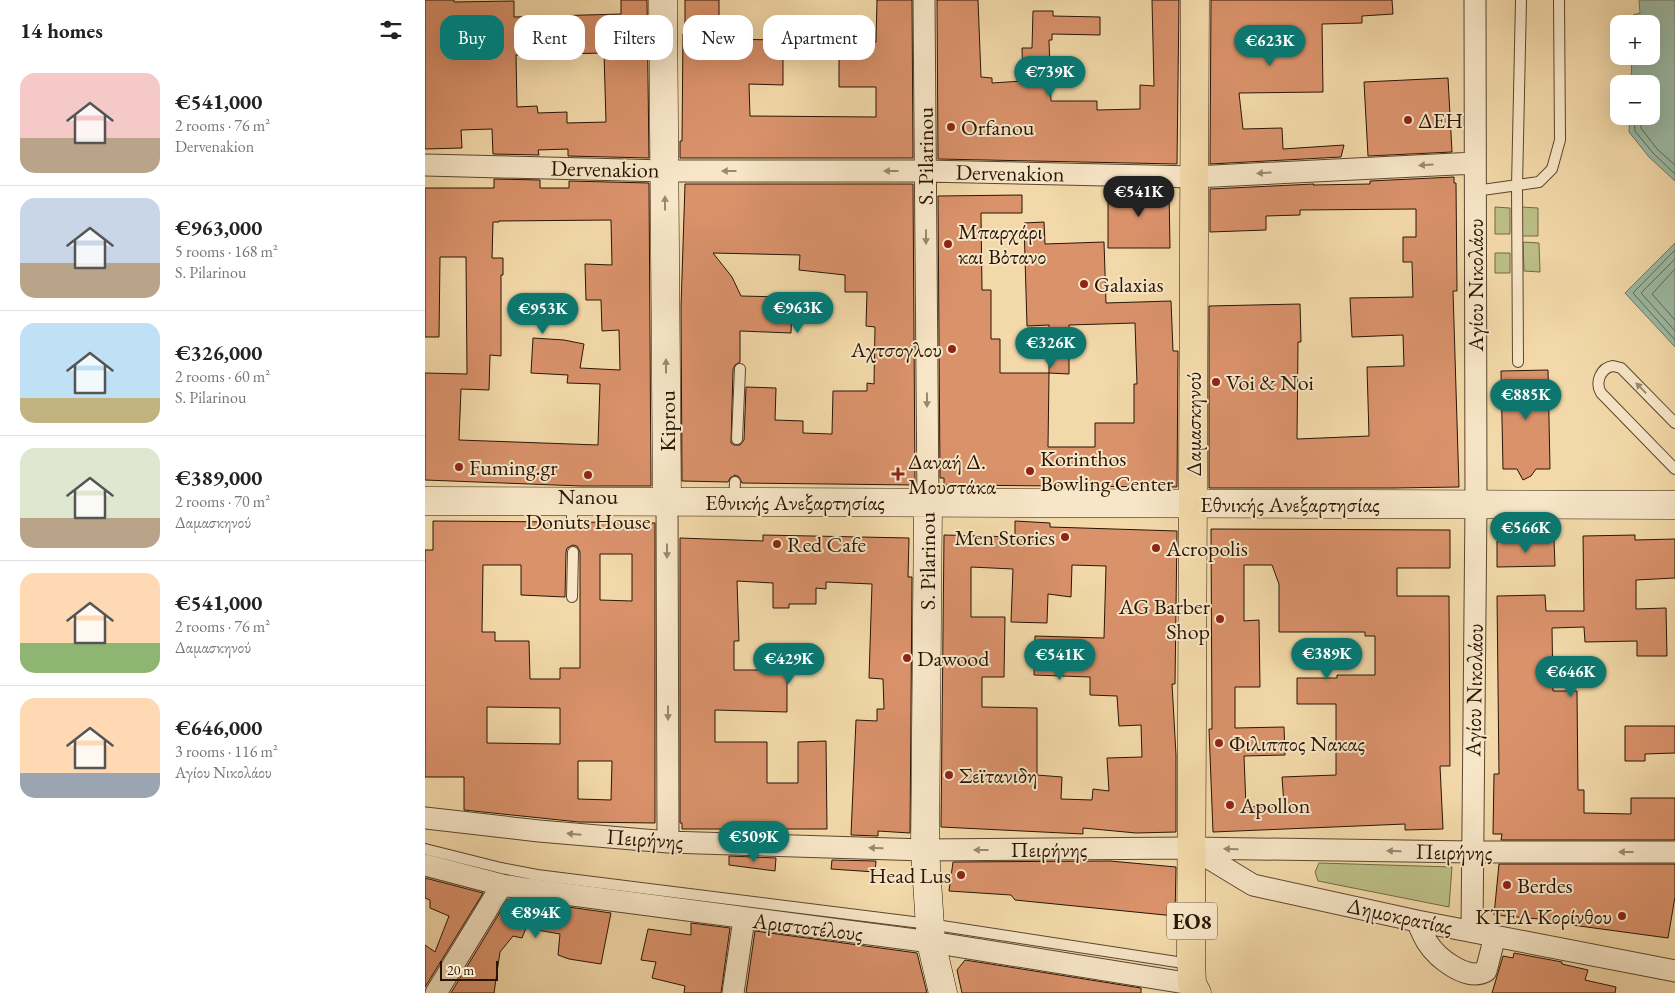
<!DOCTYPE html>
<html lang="en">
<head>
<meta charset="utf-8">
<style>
	body { margin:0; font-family:"EB Garamond",serif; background:#f6f6f6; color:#222; height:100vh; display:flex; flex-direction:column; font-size:19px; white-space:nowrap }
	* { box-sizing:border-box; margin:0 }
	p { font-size:16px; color:#767676 }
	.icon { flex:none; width:28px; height:28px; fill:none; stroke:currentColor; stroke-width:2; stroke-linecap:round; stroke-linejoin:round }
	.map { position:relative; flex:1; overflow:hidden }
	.sheet { display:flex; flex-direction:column; background:#fff; width:425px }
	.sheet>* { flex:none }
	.banner { position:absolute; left:15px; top:15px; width:475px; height:45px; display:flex; gap:10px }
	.fabs { position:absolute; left:1185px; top:15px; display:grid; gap:10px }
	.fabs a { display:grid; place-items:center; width:50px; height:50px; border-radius:10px; background:#fff; box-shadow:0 5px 20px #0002; font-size:25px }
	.scale { position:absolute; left:15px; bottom:12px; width:58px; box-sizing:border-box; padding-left:5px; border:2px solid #291506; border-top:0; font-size:14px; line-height:18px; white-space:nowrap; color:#291506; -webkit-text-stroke:4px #f7e6c7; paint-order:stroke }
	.price { position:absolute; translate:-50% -42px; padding:0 11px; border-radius:18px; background:#0f766e; color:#fff; font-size:16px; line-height:32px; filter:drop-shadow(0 1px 2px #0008) }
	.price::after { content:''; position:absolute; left:50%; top:30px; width:15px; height:11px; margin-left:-8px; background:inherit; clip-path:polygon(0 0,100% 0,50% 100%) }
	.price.selected { background:#222; color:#fff }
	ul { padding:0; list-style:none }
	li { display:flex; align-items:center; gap:15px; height:125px; padding:0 20px }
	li+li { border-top:1px solid #e0e0e0 }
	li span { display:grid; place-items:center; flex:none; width:140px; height:100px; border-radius:15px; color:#555 }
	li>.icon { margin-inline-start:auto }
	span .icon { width:60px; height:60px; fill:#fffc; stroke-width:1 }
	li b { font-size:21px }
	h2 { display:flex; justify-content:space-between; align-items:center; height:60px; padding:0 20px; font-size:21px }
	.tag { padding:0 18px; border-radius:15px; background:#fff; box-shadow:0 5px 20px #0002; font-size:18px; line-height:45px }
	.tag.selected { background:#0f766e; color:#fff }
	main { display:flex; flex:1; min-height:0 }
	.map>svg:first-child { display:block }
	.green { fill:#bcbf87; stroke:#726a46 }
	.water { fill:#9cbaa5; stroke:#6e7865 }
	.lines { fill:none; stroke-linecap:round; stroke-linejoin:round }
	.shore { stroke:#626856; stroke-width:1 }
	.building { fill:#da926b; stroke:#291506; fill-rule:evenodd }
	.lane-casing { stroke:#5c462f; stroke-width:12 }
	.street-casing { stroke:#5c462f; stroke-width:23 }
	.secondary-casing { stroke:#291506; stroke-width:29 }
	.primary-casing { stroke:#291506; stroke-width:29 }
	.lane { stroke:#f7e6c7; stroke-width:10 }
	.street { stroke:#f7e6c7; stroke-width:21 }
	.secondary { stroke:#f7e6c7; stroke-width:28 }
	.primary { stroke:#f3d9a9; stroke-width:28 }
	.oneway { fill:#9a8870 }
	.poi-dot { fill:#8f2418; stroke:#f7e6c7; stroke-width:2 }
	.labels { text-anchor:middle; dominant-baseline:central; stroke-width:4; stroke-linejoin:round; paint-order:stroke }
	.shield { fill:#f7e6c7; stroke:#675440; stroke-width:1 }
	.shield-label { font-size:21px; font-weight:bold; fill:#291506 }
	.poi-label { font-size:22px; fill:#291506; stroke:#f7e6c7; text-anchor:start }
	.street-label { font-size:22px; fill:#291506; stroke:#f7e6c7 }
</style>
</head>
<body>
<main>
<section class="sheet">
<h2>14 homes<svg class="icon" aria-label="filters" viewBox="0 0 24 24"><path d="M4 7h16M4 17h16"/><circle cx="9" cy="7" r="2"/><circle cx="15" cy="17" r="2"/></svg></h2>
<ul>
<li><span style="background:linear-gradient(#f6c9c9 65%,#b9a48a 0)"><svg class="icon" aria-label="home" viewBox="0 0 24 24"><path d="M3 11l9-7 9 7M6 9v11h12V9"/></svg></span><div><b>€541,000</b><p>2 rooms · 76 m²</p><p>Dervenakion</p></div></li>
<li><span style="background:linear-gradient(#c9d6e8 65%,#b9a48a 0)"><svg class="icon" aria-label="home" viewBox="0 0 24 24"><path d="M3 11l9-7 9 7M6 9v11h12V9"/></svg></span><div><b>€963,000</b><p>5 rooms · 168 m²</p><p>S. Pilarinou</p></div></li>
<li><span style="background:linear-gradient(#bfe0f5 75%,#c2b280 0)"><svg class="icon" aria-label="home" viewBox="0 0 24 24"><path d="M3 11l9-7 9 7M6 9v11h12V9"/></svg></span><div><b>€326,000</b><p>2 rooms · 60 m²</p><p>S. Pilarinou</p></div></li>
<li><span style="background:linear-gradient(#dfe7d0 70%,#b9a48a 0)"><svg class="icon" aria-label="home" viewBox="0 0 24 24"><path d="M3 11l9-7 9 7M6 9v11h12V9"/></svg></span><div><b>€389,000</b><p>2 rooms · 70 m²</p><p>Δαμασκηνού</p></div></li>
<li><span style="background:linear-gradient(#ffd9b3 70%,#8fb573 0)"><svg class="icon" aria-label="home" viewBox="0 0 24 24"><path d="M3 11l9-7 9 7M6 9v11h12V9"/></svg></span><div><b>€541,000</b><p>2 rooms · 76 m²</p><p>Δαμασκηνού</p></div></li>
<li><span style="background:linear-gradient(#ffd9b3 75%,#9aa5b1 0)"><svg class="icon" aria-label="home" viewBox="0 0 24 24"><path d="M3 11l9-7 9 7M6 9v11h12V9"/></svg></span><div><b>€646,000</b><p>3 rooms · 116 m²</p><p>Αγίου Νικολάου</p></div></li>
</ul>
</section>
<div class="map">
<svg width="1250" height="993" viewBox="0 0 1250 993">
	<rect width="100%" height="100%" fill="#f3d9a9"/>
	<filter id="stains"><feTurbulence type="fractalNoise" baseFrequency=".004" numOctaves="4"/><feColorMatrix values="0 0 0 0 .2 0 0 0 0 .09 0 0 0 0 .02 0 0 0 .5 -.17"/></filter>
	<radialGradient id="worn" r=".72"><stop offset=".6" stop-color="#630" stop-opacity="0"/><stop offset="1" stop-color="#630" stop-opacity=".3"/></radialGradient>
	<!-- green -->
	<path class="green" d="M1070 207 1085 208V234H1070Z
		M1097 207 1113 208V236H1097Z
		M1098 242 1114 243 1115 272 1099 271Z
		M1070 253H1085V273H1070Z
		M894 863 1027 867 1024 907 893 881 890 872Z"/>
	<!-- water -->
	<path class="water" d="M1214 0H1250V181L1224 157 1204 132 1205 116H1226V84H1206L1207 56H1226V24H1208V15L1215 13Z
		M1250 243V347L1200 293Z"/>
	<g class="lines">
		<!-- shore -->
		<path class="shore" d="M1209 116 1210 131 1228 153 1250 174
			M1216 116V128L1232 149 1250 165
			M1250 250 1208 293 1250 340
			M1250 259 1216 293 1250 331
			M1250 269 1227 294 1250 320"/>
	</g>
	<!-- building -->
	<path class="building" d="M0 0H29V2L89 1V17L196 14V0H222L224 158 143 156V149L113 150 114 155 68 154 67 129 36 130 37 148 0 149ZM179 53 181 122 142 123V112L113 113 112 106 92 107 91 55Z
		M260 0H294V39L358 40V85L324 84 325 116 451 117V87H414V42H451L452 0H487L488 158H255V141H257L258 34H260Z
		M512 0H553L556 77 567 78V83L598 81 597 48H607L608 11H628V16L675 17V35L627 34V40H624L626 101H672V110L715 109V85L729 86 727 0H754L752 164 513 159Z
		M786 0H967L968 14 937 16V23L897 24 898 92 814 93 818 129 857 128 858 149 919 145 916 157 785 164Z
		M372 23H404V53H372Z
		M1023 78 1027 152 943 156 939 82Z
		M1029 177V183H1031L1032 291H1028L1034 487 969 488H784V306L875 304 876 342H873L872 439 944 436 942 367 979 366 978 335 927 337 925 298 988 297 987 262H978V237H991V209L875 210V215L841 216V230L785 232V189L889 184 888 185 945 184V181Z
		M69 179 115 180V188H144V181L224 183 226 486H156L0 480V373L42 374 41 257H15L14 337H0V188H69ZM186 220 187 265 160 264 161 300H176L177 331 194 330 195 370 155 368 159 344 139 340 108 338 106 373 143 375 142 383 175 384 173 445 34 440 36 389 64 390 65 355 76 356V275H78V258H67L68 222H74V221Z
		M260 184H488L490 485 317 483 314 477 310 475 305 478 303 482 257 481 256 307ZM288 253 375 255 374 270 420 275V292H442L441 326 450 327 449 384 442 383V391H408L407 434 378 433V421L350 420 351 388 321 387 319 440 315 445H309L306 443 308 369 310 365 315 362V331L366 333 367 304H357V297L316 296 307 277Z
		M683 188 744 189 745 248H683Z
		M597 195V213H556L557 290H566V339H575V373H624V325L602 326 599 223 619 222 620 244 679 242 681 303 746 301 748 351H753L752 487 519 485V478H515L513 196ZM710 323 712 384H709V423H670V447H623L624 373 644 374V325Z
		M1123 370 1125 469H1111L1106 476 1098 480 1092 469H1078L1076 371Z
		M8 521 140 522 141 526 147 529 151 528 154 522 230 523V823L154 822 39 810V777H0V550H8ZM148 545 152 546 155 552V668H135V679H105L104 641H70V632H57L58 565H96V595L140 597 141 552 142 548ZM175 554H207V601L175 600ZM62 707 135 708V744L62 743ZM153 761H187L186 800 153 799Z
		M590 521 625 523V527L752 531 750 684H747L751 755V832L711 833 658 828V834L516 827 519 535 590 537ZM647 565 681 566 679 638 610 636 609 675 665 677V695L692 696 694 726 716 725 717 757 682 758 684 791 668 789 667 800 636 799 637 777 612 775V708L557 707V677H579L580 617H546V567L588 569 586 622 622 623 623 594 646 597Z
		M786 529 1025 530V568H972V596H1024L1025 766H1015L1018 829 980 830V824L788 832 784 729H787ZM819 565H847L854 584V632H940V636H950V675H912V678H872V704H911V775L857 777 859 805 821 807 819 756 860 755 859 727 810 728V687H835L834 620 819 621Z
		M338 535 484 538 483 577H487L485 833 453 831V836L426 835 431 720 452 721V709H459L458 679 444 678 447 584 401 582V589L391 588V604H364V608H348V583L312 581 314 641H309V670H362V712L290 710V742H342V783H373V742L401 741 402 829H353L352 833 302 831V829H257V823H255V538L338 541Z
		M1210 535V540L1250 539V578L1211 580V609L1241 608 1242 656H1212V641L1160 642 1159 627 1127 628 1128 691H1152L1153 790H1159V813L1206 814V798H1250V840H1076L1077 834H1068L1069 774H1074L1072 596 1120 595 1121 611H1159L1158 536Z
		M1129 540 1130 566 1072 567V541Z
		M1200 726H1250V753L1220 754V761H1200Z
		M304 856 351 858 350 871 304 865Z
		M407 860 451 861 450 872 406 869Z
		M685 861 751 867 750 916 590 900 586 895 524 891 528 862Z
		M1074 864H1250V897L1243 938 1147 925 1148 922 1069 915Z
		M0 878 58 893 0 987V945L10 952 24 916 5 908V900L0 898Z
		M83 899 122 906V904L186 913 176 964 144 959 133 955 135 934 101 928 97 938 88 936 75 952 69 993H26Z
		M266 923 305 928 296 993H259L260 986 227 978 231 962 216 960 223 929 266 935Z
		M330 931 492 953 502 993H321Z
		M1089 953 1137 962V964L1163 970 1160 980 1191 987 1190 993H1067L1078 956 1088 958Z
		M540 960 716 988V993H537L532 970Z"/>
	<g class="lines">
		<defs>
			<path id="lane" d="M1050 191 1114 182 1127 169 1135 140 1134 0
				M1093 362 1092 186 1096 0
				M1250 423 1196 368C1196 368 1188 366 1188 366 1175 368 1170 383 1176 393L1250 469
				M312 439 315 369
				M309 501 310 482
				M147 522V503
				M147 597 148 552
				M0 849 76 868 112 875 504 924 765 964"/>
			<path id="street" d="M499 0 503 503
				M0 165 240 171H500L769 177 1050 163
				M242 502 243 842
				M0 818 114 831 243 842 500 850 767 848 1047 852H1250
				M767 848 828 885 992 921 1250 971
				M0 865 77 885 102 889 506 942 767 984
				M992 921C995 928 998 935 1002 942 1012 958 1042 982 1061 971L1070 936
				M1047 931 1051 504 1050 0
				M11 993 77 885
				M308 993 319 919"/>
			<path id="secondary" d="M238 0 242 502
				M0 501 1250 505
				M503 503 500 850 506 942 518 993"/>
			<path id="primary" d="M770 0 766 958 767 984 772 993"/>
		</defs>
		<!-- lane casing -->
		<use href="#lane" class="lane-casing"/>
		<!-- street casing -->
		<use href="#street" class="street-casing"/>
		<!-- secondary casing -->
		<use href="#secondary" class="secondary-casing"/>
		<!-- primary casing -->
		<use href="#primary" class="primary-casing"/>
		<!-- lane -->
		<use href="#lane" class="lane"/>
		<!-- street -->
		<use href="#street" class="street"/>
		<!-- secondary -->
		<use href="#secondary" class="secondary"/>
		<!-- primary -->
		<use href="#primary" class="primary"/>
	</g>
	<!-- one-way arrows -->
	<defs><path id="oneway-solid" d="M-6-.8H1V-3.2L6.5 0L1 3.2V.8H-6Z" transform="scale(1.25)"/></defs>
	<g class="oneway">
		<use href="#oneway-solid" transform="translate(1001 165) rotate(177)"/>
		<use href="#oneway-solid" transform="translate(304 171) rotate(180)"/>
		<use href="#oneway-solid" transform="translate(466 171) rotate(180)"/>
		<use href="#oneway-solid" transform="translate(839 173) rotate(177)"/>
		<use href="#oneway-solid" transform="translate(240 203) rotate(-90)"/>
		<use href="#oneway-solid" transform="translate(501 237) rotate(90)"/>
		<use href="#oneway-solid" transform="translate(241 366) rotate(-90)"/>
		<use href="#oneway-solid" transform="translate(1216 388) rotate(-134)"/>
		<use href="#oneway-solid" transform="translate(502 400) rotate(90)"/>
		<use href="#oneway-solid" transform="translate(242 551) rotate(90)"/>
		<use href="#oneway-solid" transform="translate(243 713) rotate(90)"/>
		<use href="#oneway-solid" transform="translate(149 834) rotate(-175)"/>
		<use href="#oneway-solid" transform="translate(451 848) rotate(-178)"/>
		<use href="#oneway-solid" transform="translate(806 849) rotate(-179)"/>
		<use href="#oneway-solid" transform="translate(556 850) rotate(180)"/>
		<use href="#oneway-solid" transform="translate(969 851) rotate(-179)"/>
		<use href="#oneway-solid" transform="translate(1201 852) rotate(-180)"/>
	</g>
	<!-- markers -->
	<g class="poi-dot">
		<circle cx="983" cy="120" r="5"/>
		<circle cx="526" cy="127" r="5"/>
		<circle cx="523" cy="244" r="5"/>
		<circle cx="659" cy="284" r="5"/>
		<circle cx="527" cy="349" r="5"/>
		<circle cx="791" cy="382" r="5"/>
		<circle cx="34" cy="467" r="5"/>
		<circle cx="605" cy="471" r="5"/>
		<path d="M470.5 466.5h5v5h5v5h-5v5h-5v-5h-5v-5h5z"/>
		<circle cx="163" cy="475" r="5"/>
		<circle cx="640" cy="537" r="5"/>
		<circle cx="352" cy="544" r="5"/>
		<circle cx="731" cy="548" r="5"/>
		<circle cx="795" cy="619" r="5"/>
		<circle cx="482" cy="658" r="5"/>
		<circle cx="794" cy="743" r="5"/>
		<circle cx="524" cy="775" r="5"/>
		<circle cx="805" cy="805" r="5"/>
		<circle cx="536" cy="875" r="5"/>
		<circle cx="1082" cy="885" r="5"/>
		<circle cx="1197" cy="916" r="5"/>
	</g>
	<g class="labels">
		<!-- shield labels -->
		<rect class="shield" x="742" y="902.5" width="50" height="37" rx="4"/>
		<g class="shield-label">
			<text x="767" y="921">ΕΟ8</text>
		</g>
		<!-- poi labels -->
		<g class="poi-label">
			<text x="993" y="120">ΔΕΗ</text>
			<text x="536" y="127">Orfanou</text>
			<text x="533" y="231">Μπαρχάρι<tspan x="533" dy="25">και Βὀτανο</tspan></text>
			<text x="669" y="284">Galaxias</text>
			<text x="517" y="349" text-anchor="end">Αχτσογλου</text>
			<text x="801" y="382">Voi &amp; Noi</text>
			<text x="615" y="458">Korinthos<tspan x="615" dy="25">Bowling Center</tspan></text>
			<text x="483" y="461">Δαναή Δ.<tspan x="483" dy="25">Μουστάκα</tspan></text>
			<text x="44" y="467">Fuming.gr</text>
			<text x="163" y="496" text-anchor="middle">Nanou<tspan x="163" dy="25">Donuts House</tspan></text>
			<text x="630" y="537" text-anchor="end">Men Stories</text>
			<text x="362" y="544">Red Cafe</text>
			<text x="741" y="548">Acropolis</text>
			<text x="785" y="606" text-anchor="end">AG Barber<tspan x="785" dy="25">Shop</tspan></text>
			<text x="492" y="658">Dawood</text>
			<text x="804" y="743">Φιλιππος Νακας</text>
			<text x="534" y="775">Σεϊτανιδη</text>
			<text x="815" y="805">Apollon</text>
			<text x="526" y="875" text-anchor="end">Head Lus</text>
			<text x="1092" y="885">Berdes</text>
			<text x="1187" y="916" text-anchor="end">ΚΤΕΛ Κορίνθου</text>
		</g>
		<!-- street labels -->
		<g class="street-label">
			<text transform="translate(500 156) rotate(-90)">S. Pilarinou</text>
			<text transform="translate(180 169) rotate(1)">Dervenakion</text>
			<text transform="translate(585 173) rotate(1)">Dervenakion</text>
			<text transform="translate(1050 285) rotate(-90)">Αγίου Νικολάου</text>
			<text transform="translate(242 421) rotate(-90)">Kiprou</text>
			<text transform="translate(768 424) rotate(-90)">Δαμασκηνού</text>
			<text x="370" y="502">Εθνικής Ανεξαρτησίας</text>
			<text x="865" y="504">Εθνικής Ανεξαρτησίας</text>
			<text transform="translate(502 561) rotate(-90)">S. Pilarinou</text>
			<text transform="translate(1049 690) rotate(-89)">Αγίου Νικολάου</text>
			<text transform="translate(220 839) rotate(4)">Πειρήνης</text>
			<text x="624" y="849">Πειρήνης</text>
			<text transform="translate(1029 852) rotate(1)">Πειρήνης</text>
			<text transform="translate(975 916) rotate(12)">Δημοκρατίας</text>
			<text transform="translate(383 927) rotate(7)">Αριστοτέλους</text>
		</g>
	</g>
	<rect width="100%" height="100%" filter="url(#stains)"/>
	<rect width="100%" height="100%" fill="url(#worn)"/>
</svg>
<div class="fabs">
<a>+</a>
<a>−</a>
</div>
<div class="scale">20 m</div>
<b class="price" style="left:845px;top:67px">€623K</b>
<b class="price" style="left:625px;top:98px">€739K</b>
<b class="price selected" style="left:714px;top:218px">€541K</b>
<b class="price" style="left:373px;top:334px">€963K</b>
<b class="price" style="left:118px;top:335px">€953K</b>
<b class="price" style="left:626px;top:369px">€326K</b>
<b class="price" style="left:1101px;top:421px">€885K</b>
<b class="price" style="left:1101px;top:554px">€566K</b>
<b class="price" style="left:902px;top:680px">€389K</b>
<b class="price" style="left:635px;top:681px">€541K</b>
<b class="price" style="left:364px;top:685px">€429K</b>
<b class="price" style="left:1146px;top:698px">€646K</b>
<b class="price" style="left:329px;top:863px">€509K</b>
<b class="price" style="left:111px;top:939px">€894K</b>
<div class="banner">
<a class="tag selected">Buy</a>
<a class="tag">Rent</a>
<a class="tag">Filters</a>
<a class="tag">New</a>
<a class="tag">Apartment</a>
</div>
</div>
</main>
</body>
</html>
